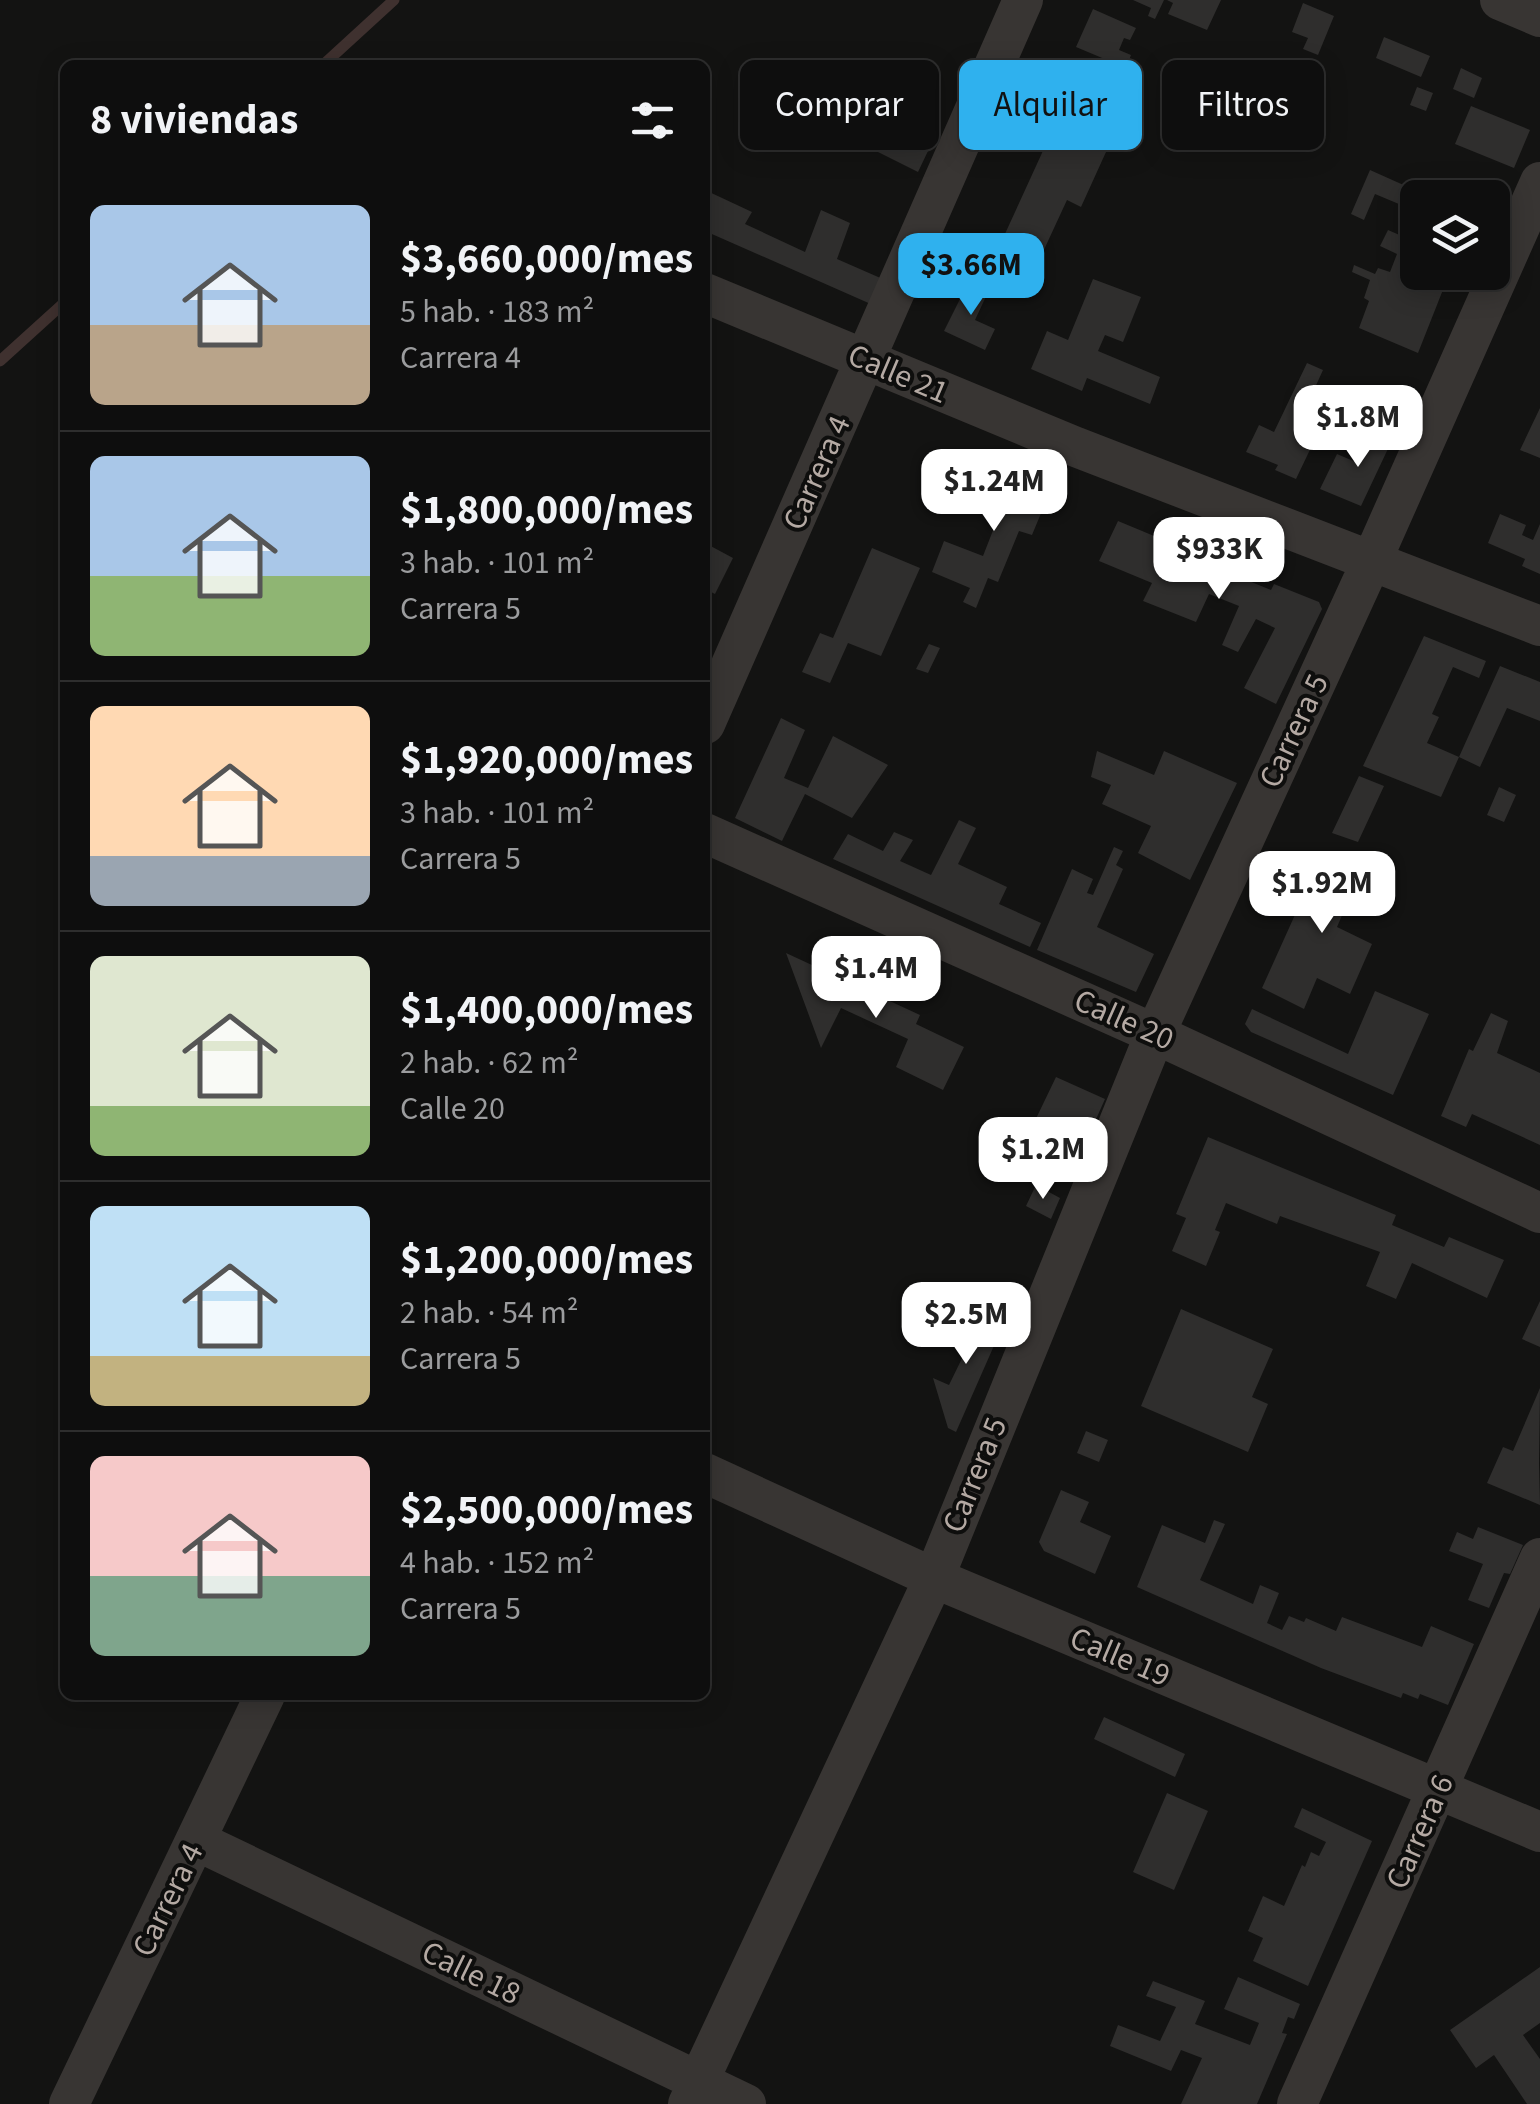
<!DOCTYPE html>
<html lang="es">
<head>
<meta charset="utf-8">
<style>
	body { margin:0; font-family:"Source Sans 3",sans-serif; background:#171717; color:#f1f3f6; height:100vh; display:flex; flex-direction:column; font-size:38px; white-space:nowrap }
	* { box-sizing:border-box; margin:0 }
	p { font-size:32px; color:#9b9c9e }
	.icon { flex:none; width:55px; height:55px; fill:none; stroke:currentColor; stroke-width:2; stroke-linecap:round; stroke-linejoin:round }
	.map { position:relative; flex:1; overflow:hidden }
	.drawer { position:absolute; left:60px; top:60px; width:650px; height:1640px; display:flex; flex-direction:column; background:#0e0e0e; border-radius:15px; box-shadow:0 5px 25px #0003,0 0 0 2px #2e2e2e }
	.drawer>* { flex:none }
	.top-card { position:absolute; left:740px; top:60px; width:650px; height:90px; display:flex; gap:20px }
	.controls { position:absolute; left:1400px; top:180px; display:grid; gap:20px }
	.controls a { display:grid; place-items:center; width:110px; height:110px; border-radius:15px; background:#0e0e0e; box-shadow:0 5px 25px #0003,0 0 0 2px #2e2e2e; font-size:50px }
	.price { position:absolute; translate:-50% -85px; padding:0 22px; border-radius:20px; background:#fff; color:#222; font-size:32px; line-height:65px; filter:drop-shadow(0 2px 5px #0008) }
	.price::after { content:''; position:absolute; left:50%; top:60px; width:30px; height:22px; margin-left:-15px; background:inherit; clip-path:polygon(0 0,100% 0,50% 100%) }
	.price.current { background:#2fb1ee; color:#111 }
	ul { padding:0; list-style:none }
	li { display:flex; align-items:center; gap:30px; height:250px; padding:0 30px }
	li+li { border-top:2px solid #2e2e2e }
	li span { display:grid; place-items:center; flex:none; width:280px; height:200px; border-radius:15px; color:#555 }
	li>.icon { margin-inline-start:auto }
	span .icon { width:120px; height:120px; fill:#fffc; stroke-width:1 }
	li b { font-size:42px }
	h2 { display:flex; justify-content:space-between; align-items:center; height:120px; padding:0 30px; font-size:42px }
	.chip { padding:0 35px; border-radius:15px; background:#0e0e0e; box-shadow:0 5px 25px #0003,0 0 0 2px #2e2e2e; font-size:35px; line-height:90px }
	.chip.current { background:#2fb1ee; color:#111 }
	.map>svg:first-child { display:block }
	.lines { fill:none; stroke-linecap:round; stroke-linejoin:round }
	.stream { stroke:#3f312f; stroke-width:11 }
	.building { fill:#2f2e2d }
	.street { stroke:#383533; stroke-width:40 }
	.labels { text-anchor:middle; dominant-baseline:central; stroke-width:8; stroke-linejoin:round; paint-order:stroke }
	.street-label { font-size:32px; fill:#b4a9a3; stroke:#0e0e0d }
</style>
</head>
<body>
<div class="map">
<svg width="1540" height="2104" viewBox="0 0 1540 2104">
	<rect width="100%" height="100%" fill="#131312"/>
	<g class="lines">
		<!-- stream -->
		<path class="stream" d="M323 65 394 0
			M0 361 65 302"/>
	</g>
	<!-- building -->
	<path class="building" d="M1133 0H1164L1155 19 1148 16 1151 8Z
		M1167 0H1221L1207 30 1168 14 1173 3Z
		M1303 3 1334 16 1318 55 1303 49 1308 38 1292 32Z
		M1093 9 1136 28 1130 40 1124 38 1119 50 1131 55 1126 68 1076 47Z
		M1384 37 1430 56 1421 77 1376 58Z
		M1461 68 1482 78 1474 98 1453 89Z
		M1417 87 1433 93 1426 111 1410 105Z
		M1471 106 1530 130 1514 168 1455 144Z
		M845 110 928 151 918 172 836 131Z
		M1058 118 1111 141 1081 207 1067 200 1042 254 1004 236Z
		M1370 170 1408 187 1432 198H1418V212L1375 194 1364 220 1351 214Z
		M705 190 752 212 745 224 805 252 821 210 850 223 837 259 885 280 873 305 705 231Z
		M1418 227V272H1450L1418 353 1359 328 1369 301 1364 298 1370 280 1352 272 1354 265 1375 274 1378 268 1390 272 1397 254 1380 246 1388 230 1411 240Z
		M1093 279 1141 297 1123 342 1105 335 1098 351 1160 377 1150 404 1087 378 1082 391 1031 369 1047 331 1068 340Z
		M969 281 989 290 975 320 995 329 985 350 944 331Z
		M1307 363 1323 370 1308 403 1328 412 1296 479 1275 470 1278 465 1246 452 1259 425 1274 432Z
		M1540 408V458L1520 450Z
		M1374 428 1394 436 1361 506 1320 489 1337 454 1358 463Z
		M993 467 1049 494 1032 535 1019 531 998 582 988 578 976 608 963 602 970 588 932 572 944 541 983 556 999 515 977 507Z
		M1500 514 1526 525 1522 535 1533 540 1540 524V574L1522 566 1525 559 1488 543Z
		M1118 521 1171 543 1168 548 1271 590 1274 584 1319 602 1322 609 1276 704 1244 688 1275 628 1256 619 1238 652 1222 645 1239 606 1209 594 1196 622 1143 601 1152 583 1099 561Z
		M705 543 733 558 715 594 705 589Z
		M872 548 920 568 881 656 848 643 830 683 802 672 820 633 833 638Z
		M1424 636 1486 661 1479 678 1453 667 1432 714 1439 717 1427 743 1459 757 1441 797 1363 766Z
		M929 644 940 648 928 673 916 669Z
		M1500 666 1540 682V721L1507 708 1480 767 1459 757Z
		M781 718 805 730 784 778 808 788 833 736 888 765 852 818 805 794 782 841 735 818Z
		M1097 751 1154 775 1164 751 1237 783 1190 880 1138 853 1151 826 1102 804 1111 785 1091 777Z
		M1359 776 1384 786 1358 842 1332 833Z
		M1499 787 1516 795 1504 822 1487 815Z
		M959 820 976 828 958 864 1007 887 999 904 1041 923 1030 947 833 859 848 834 883 851 894 832 913 840 900 861 931 875Z
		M1114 847 1123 851 1116 865 1123 869 1097 927 1154 954 1136 992 1037 950 1072 869 1093 879 1087 893 1093 895Z
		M1321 857 1377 879 1362 912 1346 906 1337 927 1372 944 1350 994 1317 978 1304 1009 1262 988Z
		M786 953 920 1015 916 1024 964 1047 943 1090 896 1067 908 1039 841 1008 821 1048Z
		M1375 991 1429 1014 1393 1095 1251 1032 1245 1024 1252 1009 1348 1054Z
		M1491 1013 1508 1021 1497 1053 1540 1073V1145L1472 1114 1466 1127 1441 1116 1469 1049 1473 1051Z
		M1056 1077 1105 1099 1081 1153 1031 1129Z
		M1208 1137 1396 1215 1392 1225 1444 1247 1449 1237 1504 1260 1487 1298 1412 1263 1396 1299 1366 1286 1380 1252 1280 1216 1277 1224 1226 1203 1215 1230 1220 1232 1206 1266 1172 1251 1186 1218 1176 1214Z
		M1036 1185 1060 1198 1051 1219 1026 1206Z
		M1540 1301V1347L1522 1339Z
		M1181 1309 1273 1349 1252 1397 1268 1404 1248 1452 1141 1406Z
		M956 1312 1000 1332 956 1432 948 1428 933 1378 949 1385 969 1344 946 1333Z
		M1540 1388 1539 1463 1540 1505 1487 1483 1503 1447 1513 1451Z
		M1086 1431 1108 1440 1099 1462 1077 1453Z
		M1061 1490 1089 1502 1080 1522 1111 1536 1095 1574 1044 1551 1039 1542Z
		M1214 1520 1225 1524 1200 1580 1253 1604 1260 1585 1279 1593 1267 1623 1282 1630 1289 1616 1304 1622 1306 1618 1336 1631 1342 1617 1422 1647 1431 1626 1474 1644 1448 1705 1420 1694 1418 1699 1403 1693 1401 1698 1321 1668 1137 1587 1162 1525 1205 1543Z
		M1478 1527 1523 1545 1510 1574 1504 1573 1489 1608 1468 1600 1483 1564 1449 1551 1457 1532 1473 1539Z
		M1104 1717 1185 1754 1175 1777 1094 1739Z
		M1167 1793 1208 1811 1174 1890 1133 1872Z
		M1302 1808 1372 1841 1308 1986 1253 1961 1263 1938 1248 1931 1263 1896 1284 1906 1302 1865 1305 1867 1311 1852 1319 1856 1326 1842 1294 1827Z
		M1540 1967V2023L1523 2035 1540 2059V2104H1527L1494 2055 1476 2068 1450 2030Z
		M1238 1977 1300 2004 1294 2019 1288 2017 1282 2033 1287 2034 1257 2104H1181L1202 2058 1181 2050 1171 2071 1110 2046 1118 2025 1160 2041 1176 2007 1146 1996 1153 1981 1205 2001 1195 2024 1250 2045 1259 2023 1224 2009Z"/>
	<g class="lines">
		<!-- street -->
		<path class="street" d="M1500 0 1540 17
			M705 293 1076 447 1540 626
			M705 724 1023 0
			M705 833 1155 1034 1540 1213
			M705 1473 934 1578 1540 1832
			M197 1841 746 2104
			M69 2104 265 1695
			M688 2104 934 1578 1155 1034 1372 560 1540 182
			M1297 2104 1540 1558"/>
	</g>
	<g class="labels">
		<!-- street labels -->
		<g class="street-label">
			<text transform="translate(898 374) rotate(23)">Calle 21</text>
			<text transform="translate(817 473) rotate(-66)">Carrera 4</text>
			<text transform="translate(1294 731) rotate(-65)">Carrera 5</text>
			<text transform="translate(1124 1020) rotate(24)">Calle 20</text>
			<text transform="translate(975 1475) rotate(-68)">Carrera 5</text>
			<text transform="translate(1120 1657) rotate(23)">Calle 19</text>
			<text transform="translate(1420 1832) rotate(-66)">Carrera 6</text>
			<text transform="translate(168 1900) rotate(-64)">Carrera 4</text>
			<text transform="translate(471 1973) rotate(26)">Calle 18</text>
		</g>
	</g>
</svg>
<div class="controls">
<a><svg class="icon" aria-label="layers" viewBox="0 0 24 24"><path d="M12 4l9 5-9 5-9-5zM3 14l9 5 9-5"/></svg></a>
</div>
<b class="price current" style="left:971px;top:318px">$3.66M</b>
<b class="price" style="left:1358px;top:470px">$1.8M</b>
<b class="price" style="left:994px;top:534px">$1.24M</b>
<b class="price" style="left:1219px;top:602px">$933K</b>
<b class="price" style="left:1322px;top:936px">$1.92M</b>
<b class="price" style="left:876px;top:1021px">$1.4M</b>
<b class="price" style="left:1043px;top:1202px">$1.2M</b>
<b class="price" style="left:966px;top:1367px">$2.5M</b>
<div class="top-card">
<a class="chip">Comprar</a>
<a class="chip current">Alquilar</a>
<a class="chip">Filtros</a>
</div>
<section class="drawer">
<h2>8 viviendas<svg class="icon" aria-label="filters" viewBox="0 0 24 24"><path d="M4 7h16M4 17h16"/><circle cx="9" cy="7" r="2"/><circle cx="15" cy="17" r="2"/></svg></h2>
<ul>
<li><span style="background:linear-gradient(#a9c7e8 60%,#b9a48a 0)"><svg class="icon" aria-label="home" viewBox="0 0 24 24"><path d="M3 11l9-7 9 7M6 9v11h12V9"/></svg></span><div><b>$3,660,000/mes</b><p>5 hab. · 183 m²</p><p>Carrera 4</p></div></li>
<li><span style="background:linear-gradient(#a9c7e8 60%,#8fb573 0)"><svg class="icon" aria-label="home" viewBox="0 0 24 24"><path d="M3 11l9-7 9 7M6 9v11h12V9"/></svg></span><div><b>$1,800,000/mes</b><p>3 hab. · 101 m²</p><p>Carrera 5</p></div></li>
<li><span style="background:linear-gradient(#ffd9b3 75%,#9aa5b1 0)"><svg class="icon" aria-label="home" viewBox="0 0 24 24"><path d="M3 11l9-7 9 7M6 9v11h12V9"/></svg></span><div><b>$1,920,000/mes</b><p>3 hab. · 101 m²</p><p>Carrera 5</p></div></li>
<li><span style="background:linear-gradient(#dfe7d0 75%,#8fb573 0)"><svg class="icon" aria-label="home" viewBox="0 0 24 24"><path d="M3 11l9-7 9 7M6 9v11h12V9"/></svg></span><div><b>$1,400,000/mes</b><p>2 hab. · 62 m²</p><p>Calle 20</p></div></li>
<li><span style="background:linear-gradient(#bfe0f5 75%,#c2b280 0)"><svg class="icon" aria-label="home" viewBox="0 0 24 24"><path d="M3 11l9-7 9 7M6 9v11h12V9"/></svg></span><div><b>$1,200,000/mes</b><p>2 hab. · 54 m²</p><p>Carrera 5</p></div></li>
<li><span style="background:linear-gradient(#f6c9c9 60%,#7fa58c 0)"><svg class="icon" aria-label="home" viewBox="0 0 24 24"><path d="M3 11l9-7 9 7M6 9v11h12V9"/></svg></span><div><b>$2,500,000/mes</b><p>4 hab. · 152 m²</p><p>Carrera 5</p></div></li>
</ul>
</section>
</div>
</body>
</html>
